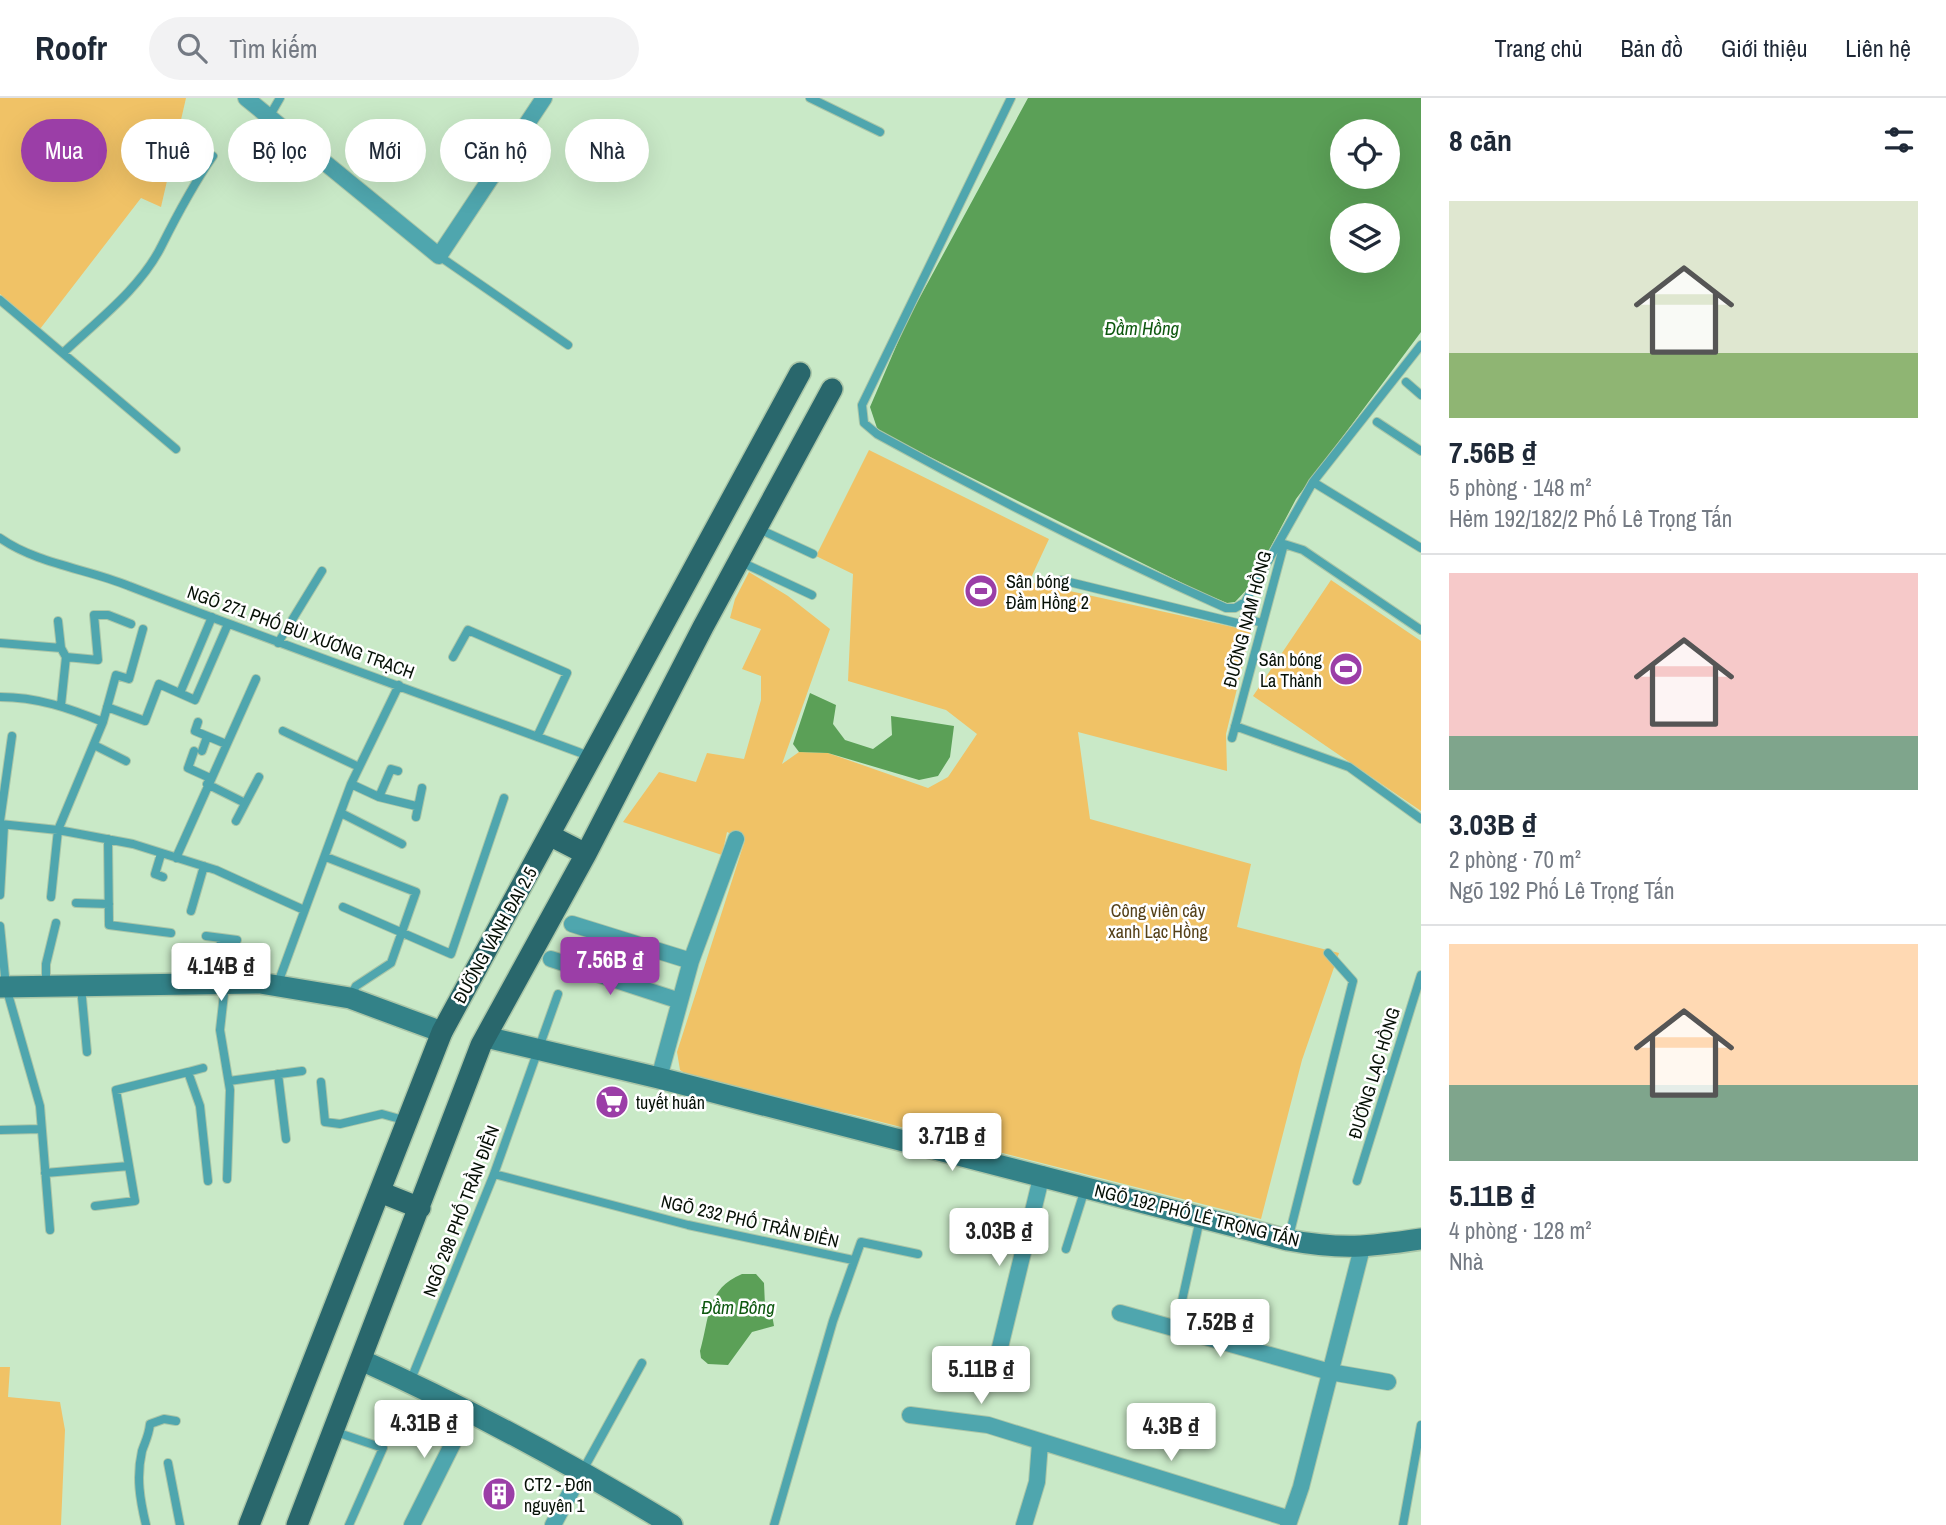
<!DOCTYPE html>
<html lang="vi">
<head>
<meta charset="utf-8">
<style>
	body { margin:0; font-family:"Archivo Narrow",sans-serif; background:#f2f2f3; color:#1f2937; height:100vh; display:flex; flex-direction:column; font-size:26px; white-space:nowrap }
	* { box-sizing:border-box; margin:0 }
	p { font-size:23px; color:#747a83 }
	.icon { flex:none; width:38px; height:38px; fill:none; stroke:currentColor; stroke-width:2; stroke-linecap:round; stroke-linejoin:round }
	.map { position:relative; flex:1; overflow:hidden }
	.details { display:flex; flex-direction:column; background:#fff; width:525px }
	.details>* { flex:none }
	.hud { position:absolute; left:21px; top:21px; width:665px; height:63px; display:flex; gap:14px }
	.fabs { position:absolute; left:1330px; top:21px; display:grid; gap:14px }
	.fabs a { display:grid; place-items:center; width:70px; height:70px; border-radius:50%; background:#fff; box-shadow:0 7px 28px #0002; font-size:35px }
	.price { position:absolute; translate:-50% -60px; padding:0 16px; border-radius:7px; background:#fff; color:#222; font-size:23px; line-height:46px; filter:drop-shadow(0 2px 4px #0008) }
	.price::after { content:''; position:absolute; left:50%; top:42px; width:21px; height:16px; margin-left:-10px; background:inherit; clip-path:polygon(0 0,100% 0,50% 100%) }
	.price.selected { background:#9b3ea7; color:#fff }
	ul { padding:0; list-style:none }
	li { display:grid; align-content:center; gap:14px; height:371px; padding:0 28px }
	li+li { border-top:2px solid #e0e1e3 }
	li span { display:grid; place-items:center; height:217px; border-radius:0px; color:#555 }
	li>.icon { margin-inline-start:auto }
	span .icon { width:126px; height:126px; fill:#fffc; stroke-width:1 }
	li b { font-size:30px }
	h2 { display:flex; justify-content:space-between; align-items:center; height:84px; padding:0 28px; font-size:30px }
	.tag { padding:0 24px; border-radius:32px; background:#fff; box-shadow:0 7px 28px #0002; font-size:24px; line-height:63px }
	.tag.selected { background:#9b3ea7; color:#fff }
	header { display:flex; align-items:center; gap:42px; box-sizing:border-box; height:98px; padding:0 35px; background:#fff; border-bottom:2px solid #e0e1e3 }
	header strong { font-size:33px }
	nav { display:flex; gap:38px; margin-inline-start:auto; font-size:24px }
	.search { width:490px; height:63px; background:#f2f2f3; display:flex; align-items:center; gap:18px; box-sizing:border-box; padding:0 24px; border-radius:38px; color:#747a83; font-size:26px }
	main { display:flex; flex:1; min-height:0 }
	.map>svg:first-child { display:block }
	.green { fill:#f0c266 }
	.water { fill:#5ba057; fill-rule:evenodd }
	.lines { fill:none; stroke-linecap:round; stroke-linejoin:round }
	.lane-casing { stroke:#aac6a8; stroke-width:10 }
	.street-casing { stroke:#aac6a8; stroke-width:18 }
	.secondary-casing { stroke:#aac6a8; stroke-width:24 }
	.primary-casing { stroke:#aac6a8; stroke-width:24 }
	.lane { stroke:#4fa6ae; stroke-width:8 }
	.street { stroke:#4fa6ae; stroke-width:16 }
	.secondary { stroke:#338288; stroke-width:21 }
	.primary { stroke:#29676c; stroke-width:21 }
	.labels { text-anchor:middle; dominant-baseline:central; stroke-width:5; stroke-linejoin:round; paint-order:stroke }
	.poi-label { font-size:18px; fill:#061006; stroke:#fff; text-anchor:start }
	.street-label { font-size:18px; fill:#061006; stroke:#fff }
	.park-label { font-size:18px; fill:#554119; stroke:#fff }
	.water-label { font-size:19px; font-style:italic; fill:#0f5910; stroke:#fff }
</style>
</head>
<body>
<header>
<strong>Roofr</strong>
<div class="search"><svg class="icon" aria-label="search" viewBox="0 0 24 24"><circle cx="10" cy="10" r="6"/><path d="M15 15l6 6"/></svg>Tìm kiếm</div>
<nav><a>Trang chủ</a><a>Bản đồ</a><a>Giới thiệu</a><a>Liên hệ</a></nav>
</header>
<main>
<div class="map">
<svg width="1421" height="1427" viewBox="0 0 1421 1427">
	<rect width="100%" height="100%" fill="#c9e9c7"/>
	<!-- green -->
	<path class="green" d="M0 0H186L161 109 141 100 40 231 0 196Z
		M869 352 1049 441 1029 484 1251 533 1226 636 1227 673 1078 634 1090 721 1251 766 1237 829 1339 855 1302 962 1261 1121 854 1017 700 985 680 972 677 954 745 742 727 734 722 757 623 724 659 674 696 684 707 655 744 661 761 602V578L742 571 761 531 730 520 735 501 749 474 788 498 830 531 782 666 799 654 828 655 928 690 948 679 977 636 946 612 848 583 853 476 816 458Z
		M1331 482 1421 543V713L1253 598Z
		M0 1269H10L8 1299 60 1304 65 1332 61 1427H0Z"/>
	<!-- water -->
	<path class="water" d="M1028 0H1421V234L1296 401 1250 488 1235 504 1227 505 1200 494 878 333 870 309 907 223ZM1342 33H1388V79H1342ZM1342 117H1388V163H1342Z
		M810 595 836 607 833 626 845 642 873 651 892 637 891 618 954 628 950 659 938 678 919 682 828 655 799 654 793 646Z
		M742 1176H756L764 1185 765 1208 771 1211 774 1228 752 1234 728 1267 708 1266 701 1260 700 1253C710 1219 706 1191 742 1176Z"/>
	<g class="lines">
		<defs>
			<path id="lane" d="M810 0 880 34
				M1011 0 862 307 864 325 877 336C991 399 1107 457 1226 510H1235L1245 504 1313 384 1421 247
				M269 19 280 0
				M439 158 568 247
				M0 202 176 351
				M63 255C97 223 141 190 162 147 177 117 193 87 213 58
				M1406 284 1421 297
				M1377 324 1421 353
				M1313 384 1421 450
				M759 431 813 456
				M0 440C37 466 88 471 129 488 282 547 436 601 589 658
				M741 464 812 497
				M1061 482 1241 526 1244 520 1262 525
				M58 523 61 550 66 559 61 607
				M0 545 61 550
				M278 545 322 473
				M66 559 98 562 94 517H108L131 526
				M453 559 468 532 567 575 537 639
				M180 595 212 519
				M0 599C37 599 69 610 103 624
				M107 609 145 623 159 586 195 602 228 526
				M198 624 195 633 226 646
				M1235 628 1349 669 1421 721
				M283 633 359 669
				M1232 640 1284 446 1303 452 1421 532
				M94 647 126 663
				M194 653 188 670 210 680
				M202 653 207 639
				M207 686 245 705
				M351 686 379 699 416 708
				M379 699 391 671 398 673
				M341 715 402 746
				M416 719 422 690
				M0 723 12 638
				M236 723 259 679
				M0 726 58 732 133 746 216 772 304 812
				M108 741 109 827 171 835
				M161 756 155 776 163 779
				M326 759 416 794 391 865 356 888 351 897
				M176 760 256 581
				M0 797 4 728
				M51 799 58 732 103 624 116 577 129 581 143 531
				M76 805 109 806
				M343 809 451 856 504 700
				M191 813 204 768
				M0 828 6 889 40 1008 50 1132
				M206 838 237 842
				M219 884 221 840
				M278 885 351 686 399 587
				M46 887V866L56 825
				M225 887 220 932 230 992 227 1081
				M81 889 87 954
				M188 974 203 970
				M278 976 286 1041
				M229 983 302 973
				M321 984 325 1024 340 1026 382 1016 407 1023
				M0 1032 40 1031
				M45 1075 129 1068
				M494 1076 688 1127 853 1162
				M1357 1083 1421 877
				M95 1108 135 1103 116 992 188 974 200 1008 208 1083
				M1288 1142 1353 883 1328 855
				M1066 1151 1085 1091
				M1176 1230 1200 1121
				M410 1284 494 1076 558 896
				M333 1333 383 1350 349 1427
				M168 1365 180 1427
				M583 1372 642 1265
				M146 1427C140 1402 136 1379 142 1353 145 1344 149 1337 150 1326L164 1321 176 1323
				M774 1427 833 1223 861 1144 918 1156
				M1403 1427 1421 1327"/>
			<path id="street" d="M246 0 439 158 544 0
				M572 826 691 863
				M551 861 680 903
				M659 980 691 863 736 741
				M1120 1215 1330 1274 1388 1284
				M994 1274 1042 1076
				M910 1317 988 1327 1290 1421
				M412 1427 469 1313
				M553 1427 582 1373
				M1024 1427 1037 1384 1040 1345
				M1288 1427 1301 1389 1362 1150"/>
			<path id="secondary" d="M0 889 260 885 350 900 442 934
				M486 939 659 980 1288 1142C1342 1152 1368 1149 1421 1141
				M361 1262C468 1310 571 1366 672 1427"/>
			<path id="primary" d="M549 737 586 756
				M380 1094 420 1110
				M249 1427 442 934 800 275
				M297 1427 481 947 586 756 703 529 832 291"/>
		</defs>
		<!-- lane casing -->
		<use href="#lane" class="lane-casing"/>
		<!-- street casing -->
		<use href="#street" class="street-casing"/>
		<!-- secondary casing -->
		<use href="#secondary" class="secondary-casing"/>
		<!-- primary casing -->
		<use href="#primary" class="primary-casing"/>
		<!-- lane -->
		<use href="#lane" class="lane"/>
		<!-- street -->
		<use href="#street" class="street"/>
		<!-- secondary -->
		<use href="#secondary" class="secondary"/>
		<!-- primary -->
		<use href="#primary" class="primary"/>
	</g>
	<!-- icons -->
	<defs>
		<symbol id="stadium-disc" viewBox="-11 -11 22 22"><circle r="9.5" fill="#9b3ea7" stroke="#fff"/><path d="M0-5a6.5 5 0 1 0 0 10a6.5 5 0 1 0 0-10ZM-3.5-1.8h7v3.6h-7Z" fill="#fff"/></symbol>
		<symbol id="supermarket-disc" viewBox="-11 -11 22 22"><circle r="9.5" fill="#9b3ea7" stroke="#fff"/><path d="M-6-5.5h2.5l.6 2H6L4.5 2H-2.5L-4.4-4H-6ZM-1.5 3.2a1.3 1.3 0 1 0 .1 0ZM3 3.2a1.3 1.3 0 1 0 .1 0Z" fill="#fff"/></symbol>
		<symbol id="building-disc" viewBox="-11 -11 22 22"><circle r="9.5" fill="#9b3ea7" stroke="#fff"/><path d="M-4-6H4V6H1V3H-1V6H-4ZM-2.5-4.3h1.7v1.8h-1.7ZM.8-4.3h1.7v1.8H.8ZM-2.5-1h1.7V.8h-1.7ZM.8-1h1.7V.8H.8Z" fill="#fff"/></symbol>
	</defs>
	<g fill-rule="evenodd">
		<use href="#stadium-disc" x="962" y="474" width="38" height="38"/>
		<use href="#stadium-disc" x="1327" y="552" width="38" height="38"/>
		<use href="#supermarket-disc" x="593" y="985" width="38" height="38"/>
		<use href="#building-disc" x="480" y="1377" width="38" height="38"/>
	</g>
	<g class="labels">
		<!-- poi labels -->
		<g class="poi-label">
			<text x="1006" y="483">Sân bóng<tspan x="1006" dy="21">Đầm Hồng 2</tspan></text>
			<text x="1322" y="561" text-anchor="end">Sân bóng<tspan x="1322" dy="21">La Thành</tspan></text>
			<text x="636" y="1004">tuyết huân</text>
			<text x="524" y="1386">CT2 - Đơn<tspan x="524" dy="21">nguyên 1</tspan></text>
		</g>
		<!-- street labels -->
		<g class="street-label">
			<text transform="translate(1247 521) rotate(-75)">ĐƯỜNG NAM HỒNG</text>
			<text transform="translate(301 534) rotate(20)">NGÕ 271 PHỐ BÙI XƯƠNG TRẠCH</text>
			<text transform="translate(495 837) rotate(-61)">ĐƯỜNG VÀNH ĐAI 2.5</text>
			<text transform="translate(1374 975) rotate(-73)">ĐƯỜNG LẠC HỒNG</text>
			<text transform="translate(461 1113) rotate(-69)">NGÕ 298 PHỐ TRẦN ĐIỀN</text>
			<text transform="translate(1197 1117) rotate(14)">NGÕ 192 PHỐ LÊ TRỌNG TẤN</text>
			<text transform="translate(750 1123) rotate(13)">NGÕ 232 PHỐ TRẦN ĐIỀN</text>
		</g>
		<!-- park labels -->
		<g class="park-label">
			<text x="1158" y="812">Công viên cây<tspan x="1158" dy="21">xanh Lạc Hồng</tspan></text>
		</g>
		<!-- water labels -->
		<g class="water-label">
			<text x="1142" y="230">Đầm Hồng</text>
			<text x="738" y="1209">Đầm Bông</text>
		</g>
	</g>
</svg>
<div class="fabs">
<a><svg class="icon" aria-label="locate" viewBox="0 0 24 24"><circle cx="12" cy="12" r="6"/><path d="M12 2v4M12 18v4M2 12h4M18 12h4"/></svg></a>
<a><svg class="icon" aria-label="layers" viewBox="0 0 24 24"><path d="M12 4l9 5-9 5-9-5zM3 14l9 5 9-5"/></svg></a>
</div>
<b class="price selected" style="left:610px;top:899px">7.56B ₫</b>
<b class="price" style="left:221px;top:905px">4.14B ₫</b>
<b class="price" style="left:952px;top:1075px">3.71B ₫</b>
<b class="price" style="left:999px;top:1170px">3.03B ₫</b>
<b class="price" style="left:1220px;top:1261px">7.52B ₫</b>
<b class="price" style="left:981px;top:1308px">5.11B ₫</b>
<b class="price" style="left:424px;top:1362px">4.31B ₫</b>
<b class="price" style="left:1171px;top:1365px">4.3B ₫</b>
<div class="hud">
<a class="tag selected">Mua</a>
<a class="tag">Thuê</a>
<a class="tag">Bộ lọc</a>
<a class="tag">Mới</a>
<a class="tag">Căn hộ</a>
<a class="tag">Nhà</a>
</div>
</div>
<section class="details">
<h2>8 căn<svg class="icon" aria-label="filters" viewBox="0 0 24 24"><path d="M4 7h16M4 17h16"/><circle cx="9" cy="7" r="2"/><circle cx="15" cy="17" r="2"/></svg></h2>
<ul>
<li><span style="background:linear-gradient(#dfe7d0 70%,#8fb573 0)"><svg class="icon" aria-label="home" viewBox="0 0 24 24"><path d="M3 11l9-7 9 7M6 9v11h12V9"/></svg></span><div><b>7.56B ₫</b><p>5 phòng · 148 m²</p><p>Hẻm 192/182/2 Phố Lê Trọng Tấn</p></div></li>
<li><span style="background:linear-gradient(#f6c9c9 75%,#7fa58c 0)"><svg class="icon" aria-label="home" viewBox="0 0 24 24"><path d="M3 11l9-7 9 7M6 9v11h12V9"/></svg></span><div><b>3.03B ₫</b><p>2 phòng · 70 m²</p><p>Ngõ 192 Phố Lê Trọng Tấn</p></div></li>
<li><span style="background:linear-gradient(#ffd9b3 65%,#7fa58c 0)"><svg class="icon" aria-label="home" viewBox="0 0 24 24"><path d="M3 11l9-7 9 7M6 9v11h12V9"/></svg></span><div><b>5.11B ₫</b><p>4 phòng · 128 m²</p><p>Nhà</p></div></li>
</ul>
</section>
</main>
</body>
</html>
